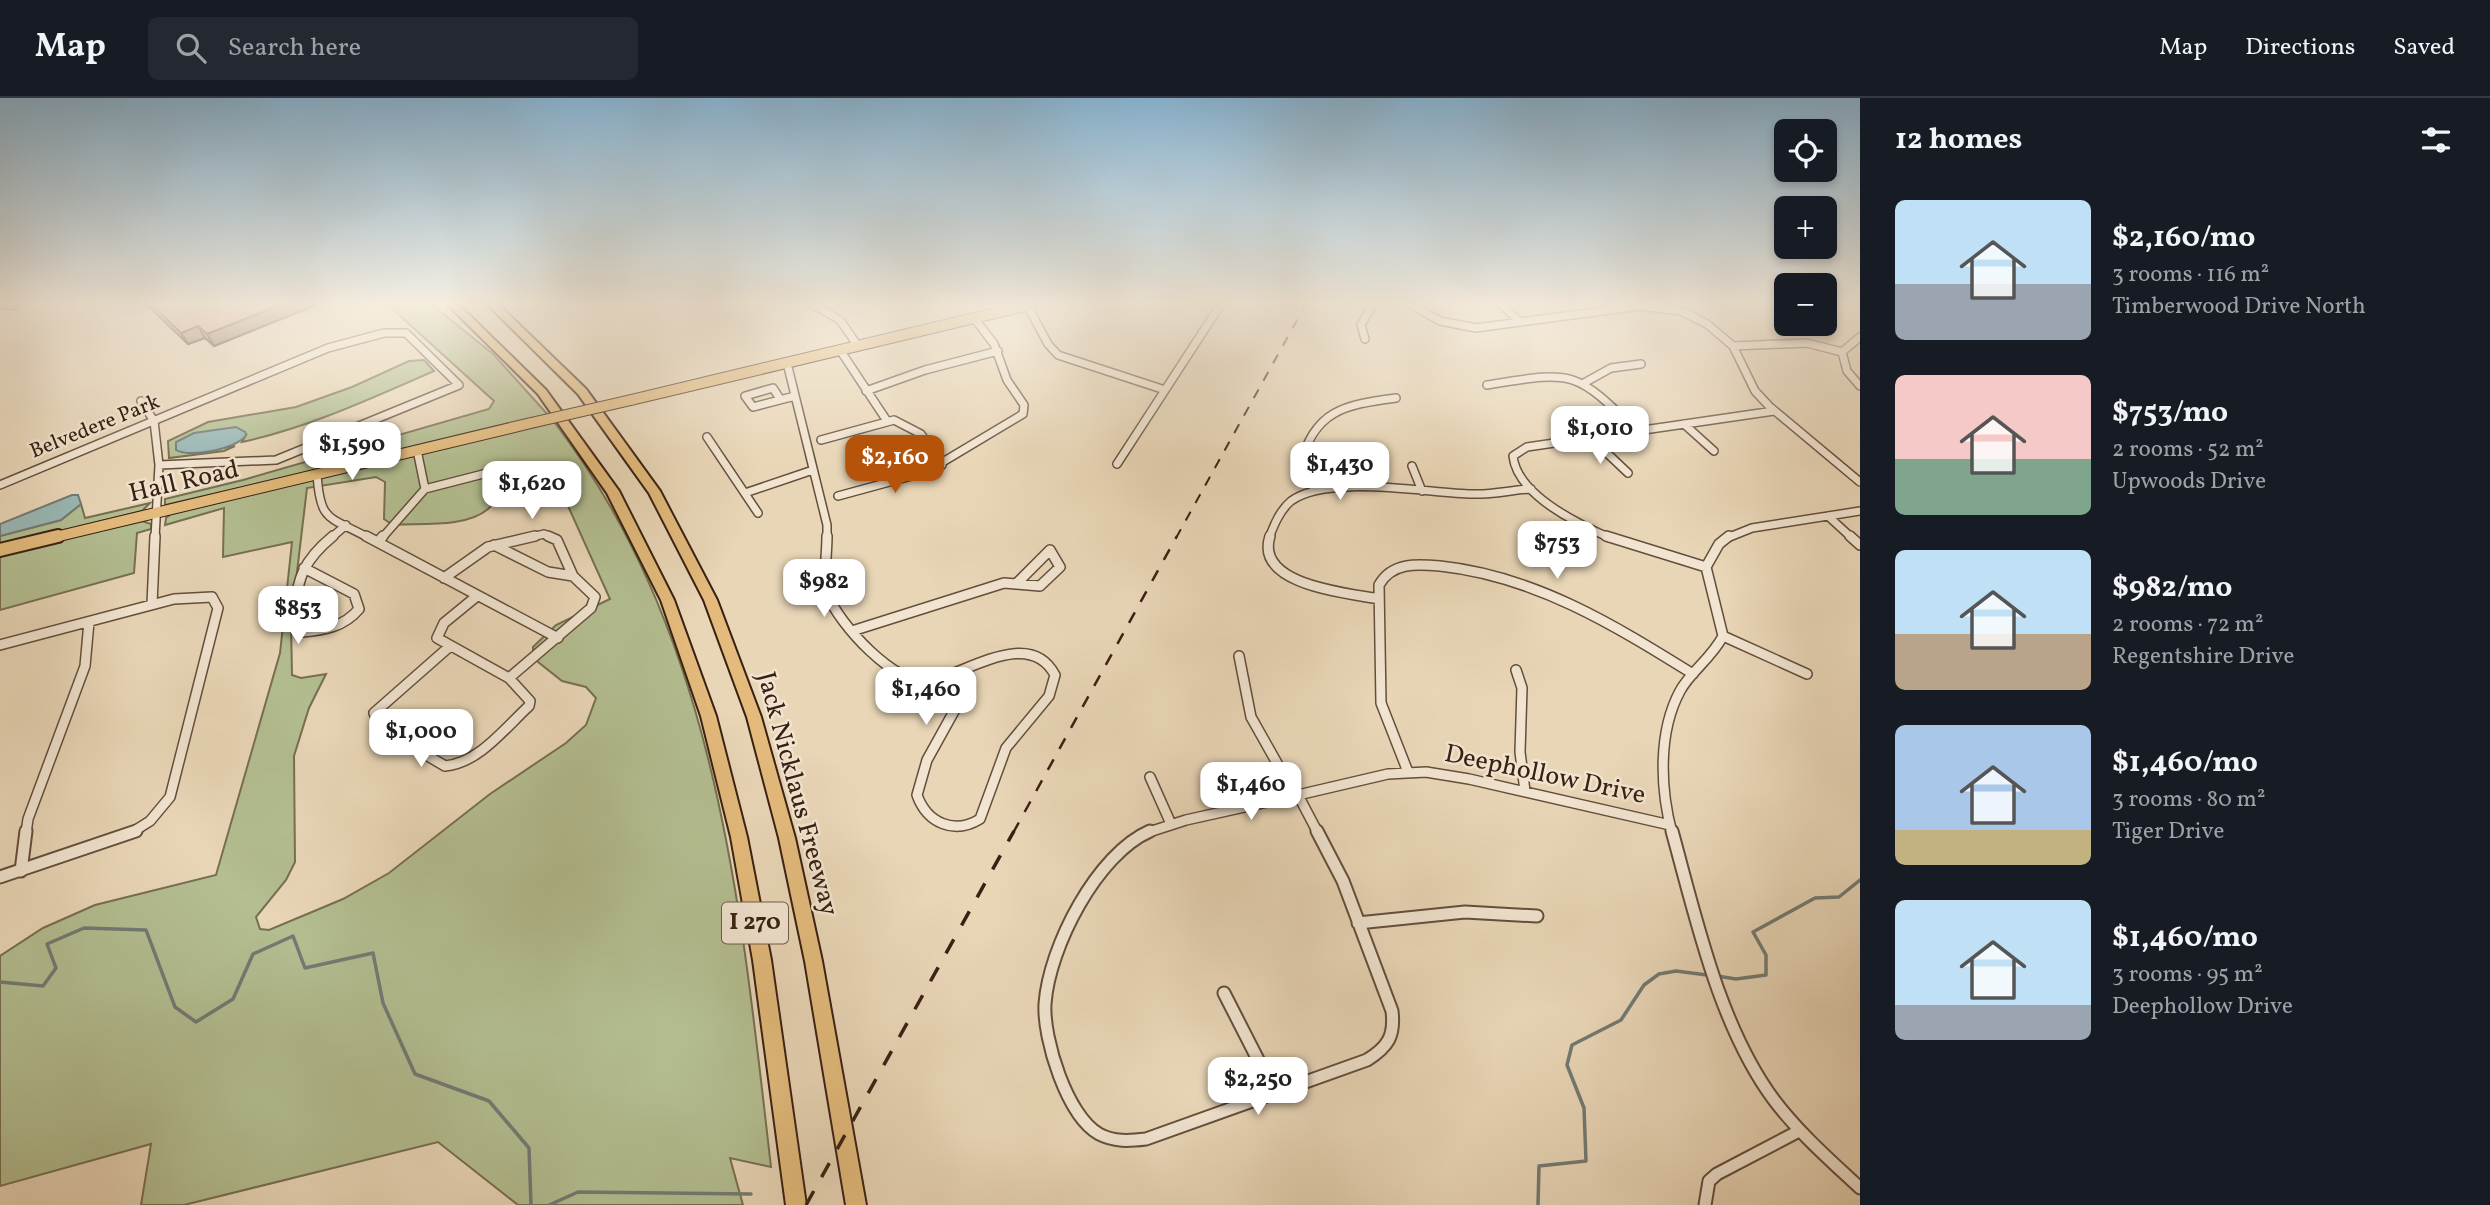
<!DOCTYPE html>
<html lang="en">
<head>
<meta charset="utf-8">
<style>
	body { margin:0; font-family:Vollkorn,serif; background:#242831; color:#f1f3f6; height:100vh; display:flex; flex-direction:column; font-size:26px; white-space:nowrap }
	* { box-sizing:border-box; margin:0 }
	p { font-size:23px; color:#9ea1a6 }
	.icon { flex:none; width:38px; height:38px; fill:none; stroke:currentColor; stroke-width:2; stroke-linecap:round; stroke-linejoin:round }
	.map { position:relative; flex:1; overflow:hidden }
	.details { display:flex; flex-direction:column; background:#171b24; width:630px }
	.details>* { flex:none }
	.buttons { position:absolute; left:1774px; top:21px; display:grid; gap:14px }
	.buttons a { display:grid; place-items:center; width:63px; height:63px; border-radius:10px; background:#171b24; box-shadow:0 4px 10px #0003; font-size:35px }
	.price { position:absolute; translate:-50% -60px; padding:0 16px; border-radius:14px; background:#fff; color:#222; font-size:23px; line-height:46px; filter:drop-shadow(0 2px 4px #0008) }
	.price::after { content:''; position:absolute; left:50%; top:42px; width:21px; height:16px; margin-left:-10px; background:inherit; clip-path:polygon(0 0,100% 0,50% 100%) }
	.price.selected { background:#b45309; color:#fff }
	ul { padding:0; list-style:none }
	li { display:flex; align-items:center; gap:21px; height:175px; padding:0 35px }
	li span { display:grid; place-items:center; flex:none; width:196px; height:140px; border-radius:10px; color:#555 }
	li>.icon { margin-inline-start:auto }
	span .icon { width:84px; height:84px; fill:#fffc; stroke-width:1 }
	li b { font-size:30px }
	h2 { display:flex; justify-content:space-between; align-items:center; height:84px; padding:0 35px; font-size:30px }
	header { display:flex; align-items:center; gap:42px; box-sizing:border-box; height:98px; padding:0 35px; background:#171b24; border-bottom:2px solid #363941 }
	header strong { font-size:33px }
	nav { display:flex; gap:38px; margin-inline-start:auto; font-size:24px }
	.search { width:490px; height:63px; background:#242831; display:flex; align-items:center; gap:18px; box-sizing:border-box; padding:0 24px; border-radius:10px; color:#9ea1a6; font-size:26px }
	main { display:flex; flex:1; min-height:0 }
	.map>svg:first-child { display:block }
	.green { fill:#b3be91; stroke:#766f52; stroke-width:2; fill-rule:evenodd }
	.water { fill:#99b7b5; stroke:#727b74; stroke-width:2 }
	.lines { fill:none; stroke-linecap:round; stroke-linejoin:round }
	.stream { stroke:#727b74; stroke-width:3.5 }
	.minor-far2-casing { stroke:#644e3c; stroke-width:10 }
	.minor-far1-casing { stroke:#644e3c; stroke-width:12 }
	.minor-casing { stroke:#644e3c; stroke-width:15 }
	.major-far1-casing { stroke:#382013; stroke-width:12 }
	.major-casing { stroke:#382013; stroke-width:16 }
	.highway-casing { stroke:#382013; stroke-width:4 }
	.minor-far2 { stroke:#f1e4d0; stroke-width:7 }
	.minor-far1 { stroke:#f1e4d0; stroke-width:9 }
	.minor { stroke:#f1e4d0; stroke-width:11 }
	.major-far1 { stroke:#e4bb7c; stroke-width:10 }
	.major { stroke:#e4bb7c; stroke-width:12 }
	.highway { fill:#e4bb7c; fill-rule:evenodd }
	.rail-far2 { stroke:#382013; stroke-width:2; stroke-dasharray:10 10; stroke-linecap:butt }
	.rail-far1 { stroke:#382013; stroke-width:2.5; stroke-dasharray:12 12; stroke-linecap:butt }
	.rail { stroke:#382013; stroke-width:3.5; stroke-dasharray:16 16; stroke-linecap:butt }
	.major-bridge-casing { stroke:#382013; stroke-width:12; stroke-linecap:butt }
	.major-bridge { stroke:#e4bb7c; stroke-width:10 }
	.wall { fill:#bd8a73; stroke:#382013; stroke-width:2 }
	.shaded-wall { fill:#9a705e; stroke:#382013; stroke-width:2 }
	.building { fill:#dca086; stroke:#382013; stroke-width:2 }
	.labels { text-anchor:middle; dominant-baseline:central; stroke-width:5; stroke-linejoin:round; paint-order:stroke }
	.far-street-label { font-size:21px; fill:#382013; stroke:#f1e4d0 }
	.shield { fill:#f1e4d0; stroke:#705b4c; stroke-width:2 }
	.shield-label { font-size:24px; font-weight:bold; fill:#382013 }
	.street-label { font-size:26px; fill:#382013; stroke:#f1e4d0 }
</style>
</head>
<body>
<header>
<strong>Map</strong>
<div class="search"><svg class="icon" aria-label="search" viewBox="0 0 24 24"><circle cx="10" cy="10" r="6"/><path d="M15 15l6 6"/></svg>Search here</div>
<nav><a>Map</a><a>Directions</a><a>Saved</a></nav>
</header>
<main>
<div class="map">
<svg width="1860" height="1107" viewBox="0 0 1860 1107">
	<rect width="100%" height="100%" fill="#e9d6b7"/>
	<filter id="stains"><feTurbulence type="fractalNoise" baseFrequency=".00286" numOctaves="4"/><feColorMatrix values="0 0 0 0 .2 0 0 0 0 .09 0 0 0 0 .02 0 0 0 .5 -.17"/></filter>
	<radialGradient id="worn" r=".72"><stop offset=".6" stop-color="#630" stop-opacity="0"/><stop offset="1" stop-color="#630" stop-opacity=".3"/></radialGradient>
	<!-- green -->
	<path class="green" d="M387 206H431L493 256 549 318 165 407V401L243 382 489 311 494 303Z
		M424 262 434 273C372 300 308 330 242 344L246 337 188 355 235 348 224 353 169 360 168 343 208 324 296 309 352 289 409 263Z
		M554 324C718 537 741 811 771 1069L730 1060 743 1107H518L438 1044 184 1107H141L151 1046 0 1088V858L43 830 95 807 216 777 280 555 292 444 223 459 224 410 165 427 166 420 171 416ZM534 365 554 377 610 501 556 527 533 549V560L562 583 586 589 596 600 586 627 566 645 490 696 389 775 343 801 269 832 260 831 256 819 286 782 295 764 294 658 309 610 326 576 301 580 292 577 291 524 307 390 376 379 385 384 384 421 393 427C421 425 466 430 488 411 505 396 516 378 534 365Z
		M150 405 142 413 0 448V438L61 422 81 406 85 420Z
		M142 423 151 426V431L137 435 134 475 0 512V455Z"/>
	<!-- water -->
	<path class="water" d="M236 329 245 334 246 337C238 351 189 360 176 352V344L194 335Z
		M72 397H78L81 406 61 422 0 438V426Z"/>
	<g class="lines">
		<!-- stream -->
		<path class="stream" d="M1717 878 1736 881 1766 877V857L1753 834 1815 800 1839 799 1860 782
			M0 884 43 888 56 870 47 846 84 830 146 832 175 909 196 924 233 901 253 856 293 838 305 870 373 855 383 905 415 976 489 1003 529 1050 531 1107
			M549 1107 578 1094 751 1096
			M1538 1107 1539 1068 1586 1063 1584 1010 1567 967 1572 947 1621 922 1644 887 1659 876 1676 873 1707 877"/>
		<defs>
			<path id="minor-far2" d="M812 206 840 222 858 248
				M1410 206 1440 223 1476 230 1640 208 1681 213 1707 226 1733 248 1755 293 1769 308 1860 384
				M1501 206 1520 224
				M1027 207 1048 246 1058 257 1165 292
				M1365 241 1361 227 1373 206
				M1733 248 1807 245 1842 254
				M840 252 887 323
				M1842 254 1847 273 1860 288
				M1842 254 1860 239
				M787 265 827 427V440
				M1584 285 1611 270 1641 266
				M1487 287C1574 273 1574 271 1637 333
				M866 293 925 272 998 253
				M780 301 773 290 745 298 753 309 795 298
				M141 303 154 323 159 367 155 440
				M1684 326 1714 353
				M707 339 758 415
				M1591 340 1628 375
				M821 342 894 322 921 336 942 367
				M417 352 425 391
				M1117 366 1221 206
				M1412 368 1422 393
				M317 376C320 425 329 418 369 440
				M0 387 328 250 384 235H406L459 287 276 362 159 367
				M1315 392 1300 368C1314 312 1344 307 1396 300
				M745 395 813 372
				M838 398 926 374 1023 316 1024 307 1007 282 994 246 974 220
				M1828 418 1852 440
				M331 440 346 427
				M382 440 425 391 491 374
				M528 440 544 436 552 440
				M1269 440C1274 427 1280 412 1291 403 1327 376 1427 395 1472 396 1492 397 1511 392 1531 391
				M1610 440C1578 426 1517 397 1513 358L1527 349 1774 313
				M1727 440 1752 430 1860 413"/>
			<path id="minor-far1" d="M366 438 558 540
				M827 438C827 456 823 480 828 497 838 525 896 589 929 583 965 577 1029 528 1055 577L1049 598 1006 650 980 721C954 737 927 725 917 697L927 662 963 597 955 576
				M1270 438C1254 487 1347 495 1379 501
				M1606 438 1706 469
				M1850 438 1860 447
				M378 444 383 438
				M494 447 548 474 573 478
				M1050 452 1060 469 1040 488 1016 486Z
				M304 470 354 496 359 511C344 529 324 532 302 534L291 526C299 483 298 467 333 438
				M444 480 488 449 535 438
				M152 506 155 438
				M852 533 1004 485 1016 486
				M1723 538 1807 576
				M0 547 174 501 212 499 218 510 170 699 150 723 131 735
				M449 549 374 615 380 630 445 668C479 665 505 630 529 608L530 603 509 580 437 540 444 525 477 498
				M1239 558 1251 619 1295 697
				M1516 572 1522 590 1520 654 1525 693
				M509 580 591 510 595 499 573 478 557 442 548 438
				M1408 674 1381 605 1379 487C1392 464 1417 466 1440 468 1535 478 1614 527 1693 576
				M1150 679 1171 726
				M1298 697 1318 735
				M1298 697 1388 676 1426 674 1469 681 1670 727
				M26 735 28 721 85 568 89 524
				M1146 735 1186 722 1298 697
				M1672 735C1660 690 1658 634 1680 593 1690 574 1711 561 1723 538L1706 469 1719 446 1729 438"/>
			<path id="minor" d="M1150 733C1097 756 1049 849 1045 906 1043 941 1067 1018 1099 1036 1114 1044 1129 1043 1146 1041L1367 962C1388 949 1395 938 1392 913L1343 783 1317 733
				M1672 733C1696 820 1719 928 1774 1002 1799 1035 1830 1062 1860 1090
				M21 773 26 733
				M0 779 136 733
				M1358 825 1465 814 1537 818
				M1224 895 1275 995
				M1705 1107 1709 1083 1717 1076 1799 1033"/>
			<path id="major-far1" d="M631 302 1033 206
				M51 440 531 325"/>
			<path id="major" d="M0 452 58 438"/>
			<path id="highway" d="M447 206H458L546 292 619 393 674 502 716 618 747 739 771 862 806 1107H786L753 862 731 739 701 618 661 502 607 395 538 296Z
				M487 206H498L586 291 660 393 717 502 761 619 795 740 822 863 866 1107H846L805 863 779 740 747 619 704 502 649 395 578 296Z"/>
		</defs>
		<!-- minor-far2 casing -->
		<use href="#minor-far2" class="minor-far2-casing"/>
		<!-- minor-far1 casing -->
		<use href="#minor-far1" class="minor-far1-casing"/>
		<!-- minor casing -->
		<use href="#minor" class="minor-casing"/>
		<!-- major-far1 casing -->
		<use href="#major-far1" class="major-far1-casing"/>
		<!-- major casing -->
		<use href="#major" class="major-casing"/>
		<!-- highway casing -->
		<use href="#highway" class="highway-casing"/>
		<!-- minor-far2 -->
		<use href="#minor-far2" class="minor-far2"/>
		<!-- minor-far1 -->
		<use href="#minor-far1" class="minor-far1"/>
		<!-- minor -->
		<use href="#minor" class="minor"/>
		<!-- major-far1 -->
		<use href="#major-far1" class="major-far1"/>
		<!-- major -->
		<use href="#major" class="major"/>
		<!-- highway -->
		<use href="#highway" class="highway"/>
		<!-- rail-far2 -->
		<path class="rail-far2" d="M1176 440 1306 206"/>
		<!-- rail-far1 -->
		<path class="rail-far1" d="M1013 735 1177 438"/>
		<!-- rail -->
		<path class="rail" d="M806 1107 1014 733"/>
		<defs>
			<path id="major-bridge" d="M531 325 631 302"/>
		</defs>
		<!-- major-bridge casing -->
		<use href="#major-bridge" class="major-bridge-casing"/>
		<!-- major-bridge -->
		<use href="#major-bridge" class="major-bridge"/>
	</g>
	<!-- wall -->
	<path class="wall" d="M0 206H22L16 212 0 211Z
		M146 206H316V207L214 248 205 240 188 246Z"/>
	<!-- shaded-wall -->
	<path class="shaded-wall" d="M11 206H22L16 212Z
		M283 206 316 207 214 248 207 236Z
		M198 228 205 240 188 246 181 235Z"/>
	<!-- building -->
	<path class="building" d="M151 206H283L207 236 198 228 181 235Z"/>
	<!-- sky -->
	<linearGradient id="sky" x2="0" y2="1"><stop stop-color="#88b5d4"/><stop offset="0.57" stop-color="#f5eddf"/><stop offset="1" stop-color="#f5eddf" stop-opacity="0"/></linearGradient>
	<rect width="1860" height="361" fill="url(#sky)"/>
	<g class="labels">
		<!-- far-street labels -->
		<g class="far-street-label">
			<text transform="translate(95 329) rotate(-22)">Belvedere Park</text>
		</g>
		<!-- shield labels -->
		<rect class="shield" x="722" y="804.5" width="66" height="41" rx="5"/>
		<g class="shield-label">
			<text x="755" y="825">I 270</text>
		</g>
		<!-- street labels -->
		<g class="street-label">
			<text transform="translate(184 384) rotate(-13)">Hall Road</text>
			<text transform="translate(1545 677) rotate(12)">Deephollow Drive</text>
			<text transform="translate(797 696) rotate(75)">Jack Nicklaus Freeway</text>
		</g>
	</g>
	<rect width="100%" height="100%" filter="url(#stains)"/>
	<rect width="100%" height="100%" fill="url(#worn)"/>
</svg>
<div class="buttons">
<a><svg class="icon" aria-label="locate" viewBox="0 0 24 24"><circle cx="12" cy="12" r="6"/><path d="M12 2v4M12 18v4M2 12h4M18 12h4"/></svg></a>
<a>+</a>
<a>−</a>
</div>
<b class="price" style="left:1600px;top:368px">$1,010</b>
<b class="price" style="left:352px;top:384px">$1,590</b>
<b class="price selected" style="left:895px;top:397px">$2,160</b>
<b class="price" style="left:1340px;top:404px">$1,430</b>
<b class="price" style="left:532px;top:423px">$1,620</b>
<b class="price" style="left:1557px;top:483px">$753</b>
<b class="price" style="left:824px;top:521px">$982</b>
<b class="price" style="left:298px;top:548px">$853</b>
<b class="price" style="left:926px;top:629px">$1,460</b>
<b class="price" style="left:421px;top:671px">$1,000</b>
<b class="price" style="left:1251px;top:724px">$1,460</b>
<b class="price" style="left:1258px;top:1019px">$2,250</b>
</div>
<section class="details">
<h2>12 homes<svg class="icon" aria-label="filters" viewBox="0 0 24 24"><path d="M4 7h16M4 17h16"/><circle cx="9" cy="7" r="2"/><circle cx="15" cy="17" r="2"/></svg></h2>
<ul>
<li><span style="background:linear-gradient(#bfe0f5 60%,#9aa5b1 0)"><svg class="icon" aria-label="home" viewBox="0 0 24 24"><path d="M3 11l9-7 9 7M6 9v11h12V9"/></svg></span><div><b>$2,160/mo</b><p>3 rooms · 116 m²</p><p>Timberwood Drive North</p></div></li>
<li><span style="background:linear-gradient(#f6c9c9 60%,#7fa58c 0)"><svg class="icon" aria-label="home" viewBox="0 0 24 24"><path d="M3 11l9-7 9 7M6 9v11h12V9"/></svg></span><div><b>$753/mo</b><p>2 rooms · 52 m²</p><p>Upwoods Drive</p></div></li>
<li><span style="background:linear-gradient(#bfe0f5 60%,#b9a48a 0)"><svg class="icon" aria-label="home" viewBox="0 0 24 24"><path d="M3 11l9-7 9 7M6 9v11h12V9"/></svg></span><div><b>$982/mo</b><p>2 rooms · 72 m²</p><p>Regentshire Drive</p></div></li>
<li><span style="background:linear-gradient(#a9c7e8 75%,#c2b280 0)"><svg class="icon" aria-label="home" viewBox="0 0 24 24"><path d="M3 11l9-7 9 7M6 9v11h12V9"/></svg></span><div><b>$1,460/mo</b><p>3 rooms · 80 m²</p><p>Tiger Drive</p></div></li>
<li><span style="background:linear-gradient(#bfe0f5 75%,#9aa5b1 0)"><svg class="icon" aria-label="home" viewBox="0 0 24 24"><path d="M3 11l9-7 9 7M6 9v11h12V9"/></svg></span><div><b>$1,460/mo</b><p>3 rooms · 95 m²</p><p>Deephollow Drive</p></div></li>
</ul>
</section>
</main>
</body>
</html>
